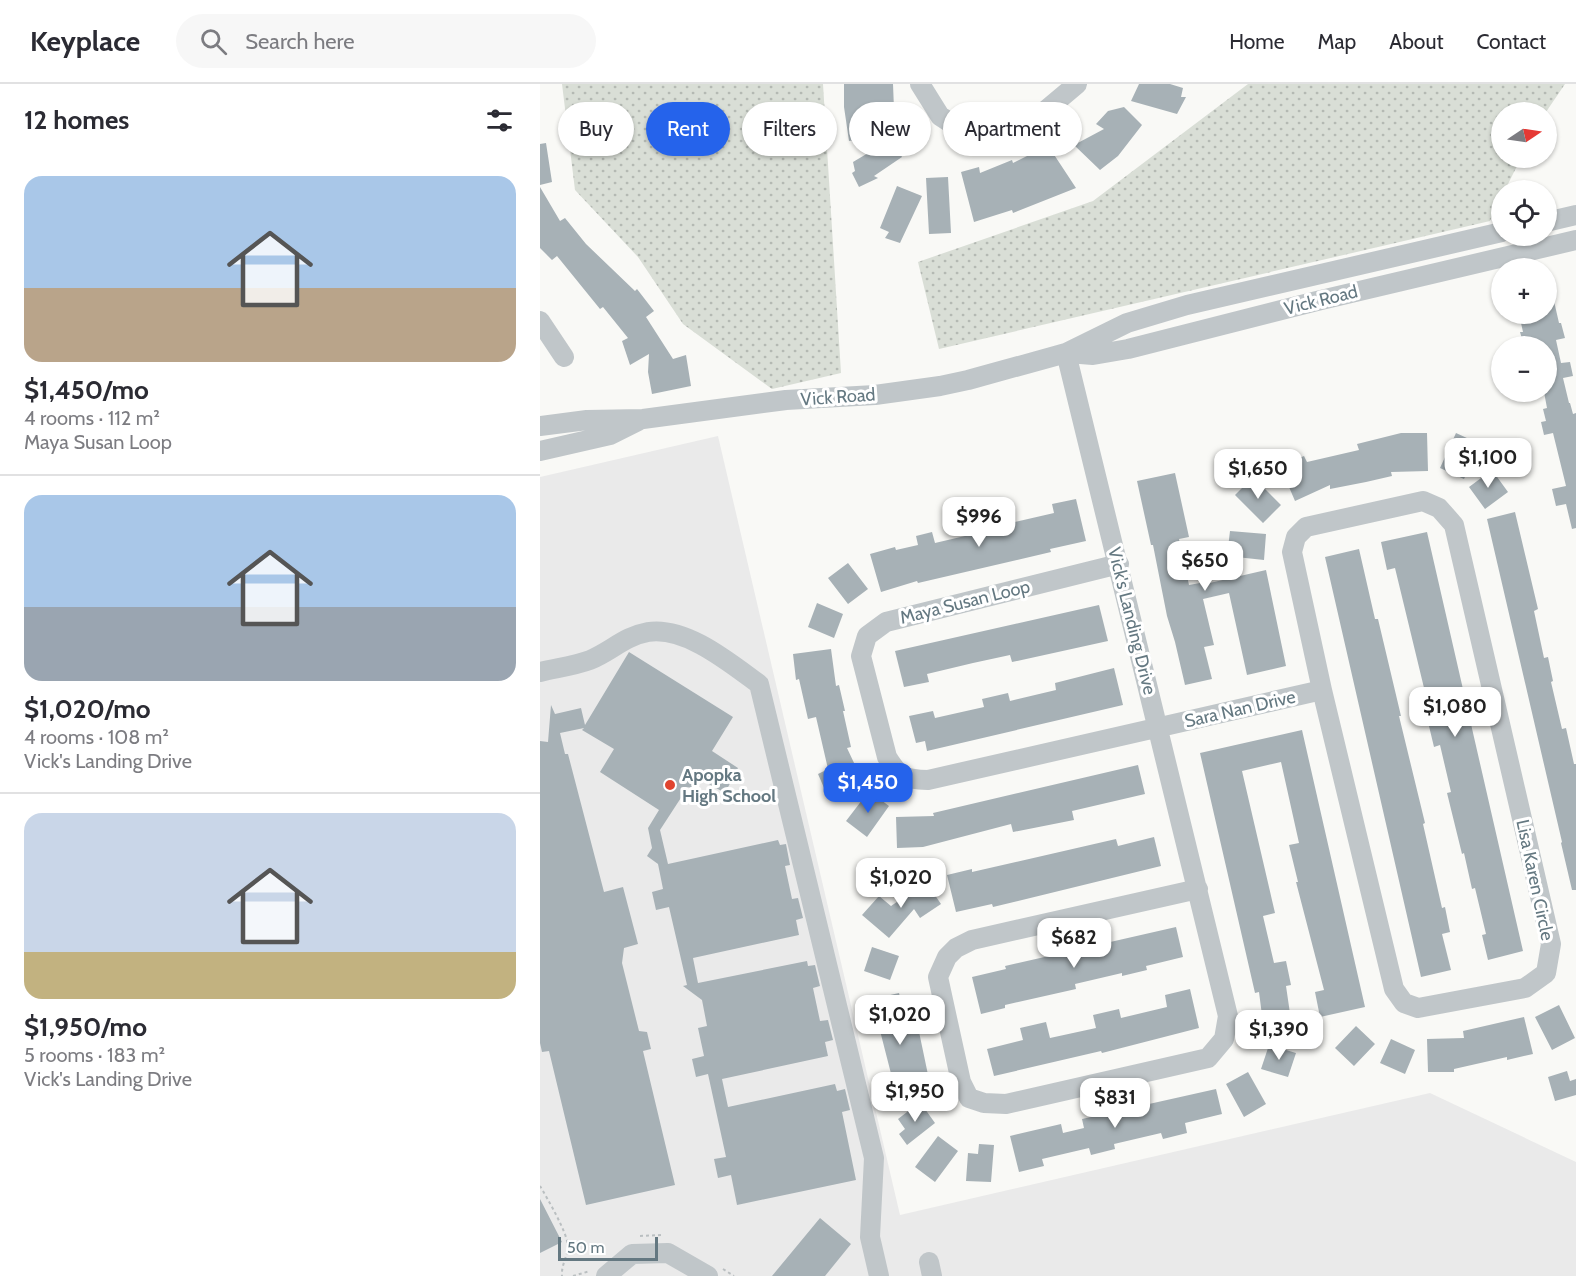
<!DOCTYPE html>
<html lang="en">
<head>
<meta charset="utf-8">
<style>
	body { margin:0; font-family:Cabin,sans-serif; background:#f7f7f7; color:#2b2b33; height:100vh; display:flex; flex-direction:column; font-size:22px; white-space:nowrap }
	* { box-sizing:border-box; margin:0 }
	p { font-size:20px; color:#7c7c81 }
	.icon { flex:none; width:33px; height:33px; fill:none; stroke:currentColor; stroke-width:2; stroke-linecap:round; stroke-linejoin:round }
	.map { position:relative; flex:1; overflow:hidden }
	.side { display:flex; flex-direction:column; background:#fff; width:540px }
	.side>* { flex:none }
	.banner { position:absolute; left:18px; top:18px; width:570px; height:54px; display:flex; gap:12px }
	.needle { width:39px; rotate:77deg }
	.controls { position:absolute; left:951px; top:18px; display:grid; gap:12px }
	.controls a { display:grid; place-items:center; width:66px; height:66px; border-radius:50%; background:#fff; box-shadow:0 2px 4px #0004; font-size:30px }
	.scale { position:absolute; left:18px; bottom:15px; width:100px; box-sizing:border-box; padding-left:6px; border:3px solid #647881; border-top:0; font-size:16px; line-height:21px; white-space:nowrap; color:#647881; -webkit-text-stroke:4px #fff; paint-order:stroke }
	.price { position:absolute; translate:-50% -51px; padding:0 14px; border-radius:12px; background:#fff; color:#222; font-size:20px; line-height:39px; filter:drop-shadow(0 2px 3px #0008) }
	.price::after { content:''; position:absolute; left:50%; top:36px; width:18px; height:14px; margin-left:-9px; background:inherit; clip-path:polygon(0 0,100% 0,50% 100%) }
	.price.current { background:#2563eb; color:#fff }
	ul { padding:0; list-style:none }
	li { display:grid; align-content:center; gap:12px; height:318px; padding:0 24px }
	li+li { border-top:2px solid #e1e1e2 }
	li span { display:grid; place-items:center; height:186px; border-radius:18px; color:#555 }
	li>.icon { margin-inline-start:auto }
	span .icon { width:108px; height:108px; fill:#fffc; stroke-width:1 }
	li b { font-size:26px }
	h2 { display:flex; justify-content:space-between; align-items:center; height:72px; padding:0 24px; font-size:26px }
	.pill { padding:0 21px; border-radius:27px; background:#fff; box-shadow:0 2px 4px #0004; font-size:21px; line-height:54px }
	.pill.current { background:#2563eb; color:#fff }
	header { display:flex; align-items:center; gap:36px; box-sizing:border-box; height:84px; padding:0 30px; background:#fff; border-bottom:2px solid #e1e1e2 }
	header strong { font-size:28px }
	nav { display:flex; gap:33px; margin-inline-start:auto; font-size:21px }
	.search { width:420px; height:54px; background:#f7f7f7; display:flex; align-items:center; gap:15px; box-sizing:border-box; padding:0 21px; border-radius:33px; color:#7c7c81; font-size:22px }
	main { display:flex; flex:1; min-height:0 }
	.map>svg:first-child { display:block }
	.built { fill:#eaeaea }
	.grass { fill:url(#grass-dots) }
	.building { fill:#a7b1b6 }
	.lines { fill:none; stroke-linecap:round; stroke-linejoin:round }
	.path { stroke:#babfc1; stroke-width:2; stroke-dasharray:3 3; stroke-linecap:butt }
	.minor { stroke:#c0c6c9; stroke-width:20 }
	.poi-dot { fill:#e0442f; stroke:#fff; stroke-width:2 }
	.labels { text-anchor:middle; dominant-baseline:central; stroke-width:6; stroke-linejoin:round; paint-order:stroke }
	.street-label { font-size:18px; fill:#647881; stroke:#fff }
	.poi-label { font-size:18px; font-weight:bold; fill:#647881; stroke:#fff; text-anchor:start }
</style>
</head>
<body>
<header>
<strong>Keyplace</strong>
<div class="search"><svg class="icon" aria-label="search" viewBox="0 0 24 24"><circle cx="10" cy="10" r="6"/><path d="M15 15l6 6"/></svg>Search here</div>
<nav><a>Home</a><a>Map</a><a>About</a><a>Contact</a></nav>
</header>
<main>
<section class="side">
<h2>12 homes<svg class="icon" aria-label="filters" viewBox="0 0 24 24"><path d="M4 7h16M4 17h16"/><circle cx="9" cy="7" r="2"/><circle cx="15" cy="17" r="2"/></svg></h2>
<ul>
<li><span style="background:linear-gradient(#a9c7e8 60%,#b9a48a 0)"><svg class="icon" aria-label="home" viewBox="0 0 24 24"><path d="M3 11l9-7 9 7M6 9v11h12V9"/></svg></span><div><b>$1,450/mo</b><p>4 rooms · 112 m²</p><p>Maya Susan Loop</p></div></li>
<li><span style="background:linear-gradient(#a9c7e8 60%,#9aa5b1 0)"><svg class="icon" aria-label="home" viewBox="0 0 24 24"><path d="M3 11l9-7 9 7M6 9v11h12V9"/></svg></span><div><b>$1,020/mo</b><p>4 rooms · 108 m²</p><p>Vick's Landing Drive</p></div></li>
<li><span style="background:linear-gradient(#c9d6e8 75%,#c2b280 0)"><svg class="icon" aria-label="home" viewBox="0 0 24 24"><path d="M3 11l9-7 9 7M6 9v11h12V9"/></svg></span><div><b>$1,950/mo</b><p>5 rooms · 183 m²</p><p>Vick's Landing Drive</p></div></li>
</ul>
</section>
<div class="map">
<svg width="1036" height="1192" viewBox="0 0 1036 1192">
	<defs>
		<pattern id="grass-dots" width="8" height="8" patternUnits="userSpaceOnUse" patternTransform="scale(1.5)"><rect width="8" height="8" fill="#d9ded6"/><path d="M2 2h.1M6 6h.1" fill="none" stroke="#b4b9b3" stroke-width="1.8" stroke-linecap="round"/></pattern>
	</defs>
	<rect width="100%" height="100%" fill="#f9f9f6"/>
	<!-- built -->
	<path class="built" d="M178 352 360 1131 890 1009 1036 1078V1192H0V393Z"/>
	<!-- grass -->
	<path class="grass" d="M22 0H283L301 289 232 305 143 240 98 173 35 106Z
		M708 0H1025L1006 28H962V74H981L965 106H962L961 114 950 137 399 265 378 178 553 117Z"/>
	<!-- building -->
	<path class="building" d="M304 0H353L355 50 309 57 304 23Z
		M599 0H630L643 4 641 13H646L637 30 591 17Z
		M584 23 602 41 578 72 560 86 534 61 564 45 556 40 568 27Z
		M355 53V60L362 73 334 92 338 94 319 103 312 89 315 87 313 78Z
		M6 59 12 98 0 101V60Z
		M505 63H509L536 104 473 129 472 126 434 138 421 88 439 83 440 89 472 76 473 79Z
		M408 93 411 149 389 150 386 94Z
		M357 102 382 112 360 159 345 154 349 148 340 144Z
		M0 103 20 137 25 134 46 160 95 207 97 205 114 227 106 233 133 275 146 271 151 302 112 310 108 288 109 270 90 281 82 257 88 254 63 223 60 225 17 172 12 176 0 164Z
		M1006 204H1011L1019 239H1021L1025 254 1016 256 1021 279 1030 278 1033 292 1023 294 1029 319H1030L1033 330 1036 329V444L1032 445 1026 420 1016 422 1012 405 1026 402 1013 349 1004 351 1001 338 1006 337 1003 325 1007 324 1004 308H1006V262H984L980 248H983L979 230H1006Z
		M861 349H887L888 387 851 388 852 392 826 398 790 405V401L755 417 740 382 764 372 767 378 819 366 817 360Z
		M916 349 940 360 924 395 900 384Z
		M952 386 968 408 945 425 929 403Z
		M635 389 649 453 639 455 649 501 660 499 661 501 726 486 746 582 707 591 689 509 663 515 674 561 664 563 672 595 645 601 635 558 627 532 613 461H611L597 397Z
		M713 393 741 421 723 439 695 411Z
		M536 415 546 457 510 465 511 468 378 499 377 497 341 508 330 470 355 463 356 466 378 461 376 452 392 448 395 459 442 448 441 442 466 436V440L514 429 512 420Z
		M975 428 998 525 994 527 1004 574 1008 573 1013 597 1011 598 1022 645 1026 644 1034 680H1036V806H1032L1021 759 1022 758 947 435Z
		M690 447 726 450 724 476 687 472Z
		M887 448 983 867 948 876 942 851 946 850 935 804 932 805 924 769 922 770 907 709 911 708 900 661 894 663 888 638 892 637 855 484 847 486 841 458Z
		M819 465 835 535H838L861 632H859L885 739 883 740 902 824 905 823 910 848 902 850 911 886 881 893 785 473Z
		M308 479 328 505 308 520 288 494Z
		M277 519 303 530 294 554 268 543Z
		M559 521 568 557 472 578 470 571 433 579 387 590 389 598 364 603 355 567Z
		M291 565 296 602 299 601 305 627H303L311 663 307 664 323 698 288 713 278 690 288 685 276 633 268 635 259 595 256 596 253 570Z
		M89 568 193 633 172 667 198 684 185 709 160 695 153 706 148 703 120 746 128 780 238 756 240 761 246 760 250 781 245 782 252 815 258 814 263 834 256 836 259 851 153 874 158 899 267 877 268 882 275 881 280 902 273 904 280 937 288 936 293 956 285 958 288 972 182 995 188 1023 295 1000 297 1007 305 1005 310 1026 302 1028 316 1096 197 1121 191 1091 178 1094 174 1075 186 1073 168 990 156 993 152 975 164 972 158 944 167 942 162 916 143 902 147 901 129 823 116 826 112 808 123 805 118 780 107 772 112 764 108 744 119 726 60 688 74 665 42 646 44 644 20 649 25 670H28L64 808 83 803 98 860 84 864 82 879 99 947 107 948 111 965 103 967 135 1101 46 1121 9 967 2 968 0 959V657L8 658 11 621 15 630 41 624 45 641Z
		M574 584 583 621 387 667 385 657 376 659 369 632 393 627 395 634 444 623 442 615 468 609 470 617 516 606 515 599Z
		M762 646 825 923 780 933 775 908 784 906 756 798H758L749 761 759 759 741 678 702 687 735 829 723 832 734 879 746 877 751 901 746 902 752 943 724 947 719 908 715 909 660 669Z
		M598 681 605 710 532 727 534 736 473 748 471 740 383 763 357 764 356 733 394 732 393 729Z
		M329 707 349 722 327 753 306 737Z
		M614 753 621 782 453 823 452 820 416 828 407 791 432 785V788L576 755 578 762Z
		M386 798 401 820 380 834 374 825 349 854 322 831 339 812 351 822Z
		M636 843 643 873 606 882 607 886 582 892V889L535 900 536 905 465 921V924L441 930 432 893 466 885 465 882Z
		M332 863 359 872 350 896 324 887Z
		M650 905 659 944 562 969 561 967 454 992 447 965 483 956 480 944 506 938 510 954 556 944 553 931 579 925 581 934 627 923 625 911Z
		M359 909 368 946 378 943 391 1005 357 1013 336 931 328 933 324 917Z
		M1019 921 1035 954 1012 966 995 933Z
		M984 933 993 970 967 976V973L914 985V988H888L887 955 924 954 923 947Z
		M816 942 835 960 814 982 795 964Z
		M851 955 875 966 865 990 840 979Z
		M729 961 756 969 748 993 721 985Z
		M1027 987 1030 997 1036 995V1011L1015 1017 1008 993Z
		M708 988 726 1020 704 1033 686 1000Z
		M676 1005 682 1030 645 1039 647 1049 623 1055 621 1049 574 1060 575 1065 551 1071 549 1064 502 1075 504 1082 479 1088 470 1052 521 1040 523 1049 544 1044 542 1035Z
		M380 1018 395 1039 367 1061 359 1050 365 1045 358 1035Z
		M398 1052 418 1067 395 1098 375 1083Z
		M439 1060 454 1061 451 1098 426 1097 428 1069 438 1070Z
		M0 1115 22 1158 0 1169Z
		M280 1134 311 1160 285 1192H232Z"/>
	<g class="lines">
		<!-- path -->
		<path class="path" d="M0 1102C7 1114 29 1151 28 1164 27 1173 21 1182 22 1192
			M100 1152 121 1151
			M183 1185 194 1192
			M33 1192 50 1187"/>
		<!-- minor -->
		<path class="minor" d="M380 0 400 32 434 54 469 48 505 27 537 0
			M1006 138 1036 131
			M0 237 24 273
			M526 269 688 932 684 955 668 974 466 1020 444 1019 429 1014 421 998 398 893 407 873 416 864 432 856 658 805
			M528 269 553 271 588 265 777 217 1036 156
			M0 342 47 336 103 335 246 316 335 311 400 302 428 296 526 269 587 239 647 221 962 148
			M0 367 70 351 98 337
			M883 417 899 424 914 441 1011 860 1006 889 985 904 878 924 864 919 854 905 782 606 752 468 756 453 766 443Z
			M579 480 346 538 327 552 321 572 347 673C360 694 364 695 388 696L782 606
			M0 588C16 584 34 582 50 576 70 568 85 552 108 548 146 542 190 579 219 600L334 1074 330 1153 339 1192
			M389 1178 392 1192
			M66 1192 92 1170 128 1169 168 1192"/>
	</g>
	<!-- markers -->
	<circle class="poi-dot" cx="130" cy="701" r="6"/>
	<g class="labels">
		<!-- street labels -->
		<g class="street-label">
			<text transform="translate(781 216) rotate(-14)">Vick Road</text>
			<text transform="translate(298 313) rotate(-4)">Vick Road</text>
			<text transform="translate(425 518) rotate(-14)">Maya Susan Loop</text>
			<text transform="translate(592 537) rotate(76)">Vick's Landing Drive</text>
			<text transform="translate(700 625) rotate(-13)">Sara Nan Drive</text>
			<text transform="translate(995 796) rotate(78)">Lisa Karen Circle</text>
		</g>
		<!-- poi labels -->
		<g class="poi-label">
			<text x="142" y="691">Apopka<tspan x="142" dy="21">High School</tspan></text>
		</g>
	</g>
</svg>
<div class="controls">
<a><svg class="needle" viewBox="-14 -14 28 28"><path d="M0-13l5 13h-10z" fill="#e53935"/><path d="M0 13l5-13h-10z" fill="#7c7c81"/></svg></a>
<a><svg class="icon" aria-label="locate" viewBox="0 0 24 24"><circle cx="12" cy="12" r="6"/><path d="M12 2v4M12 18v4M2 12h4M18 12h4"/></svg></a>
<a>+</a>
<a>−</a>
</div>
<div class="scale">50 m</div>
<b class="price" style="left:948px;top:405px">$1,100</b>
<b class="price" style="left:718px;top:416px">$1,650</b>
<b class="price" style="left:439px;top:464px">$996</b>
<b class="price" style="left:665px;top:508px">$650</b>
<b class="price" style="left:915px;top:654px">$1,080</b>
<b class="price current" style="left:328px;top:730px">$1,450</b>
<b class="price" style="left:361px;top:825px">$1,020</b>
<b class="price" style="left:534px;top:885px">$682</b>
<b class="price" style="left:360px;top:962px">$1,020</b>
<b class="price" style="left:739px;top:977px">$1,390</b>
<b class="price" style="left:375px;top:1039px">$1,950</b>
<b class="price" style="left:575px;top:1045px">$831</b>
<div class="banner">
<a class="pill">Buy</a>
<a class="pill current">Rent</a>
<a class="pill">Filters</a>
<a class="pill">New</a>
<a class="pill">Apartment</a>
</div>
</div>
</main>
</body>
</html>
